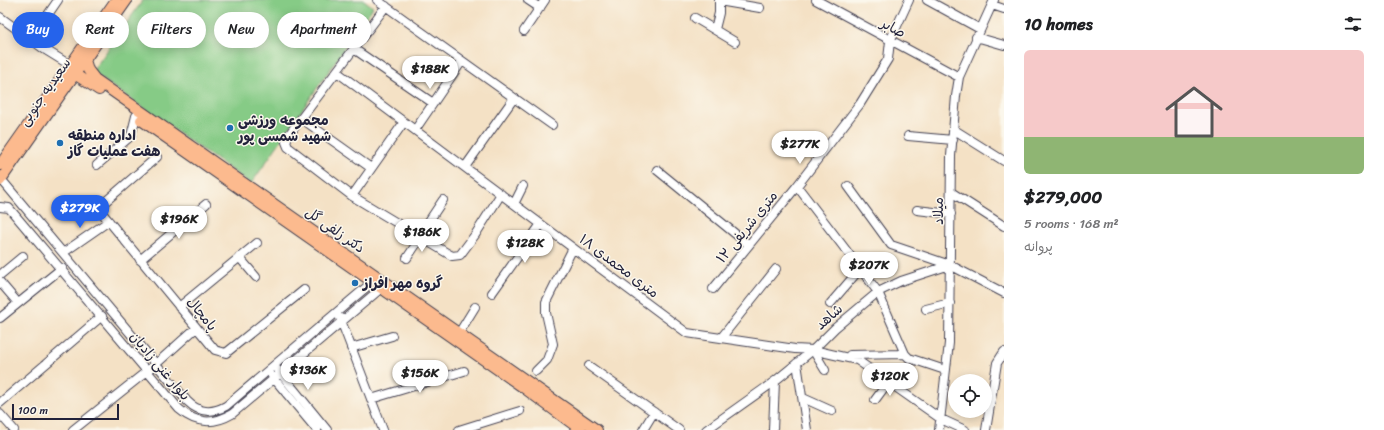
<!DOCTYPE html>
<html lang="en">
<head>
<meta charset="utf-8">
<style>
	body { margin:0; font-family:Sriracha,"Playpen Sans Arabic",sans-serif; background:#f6f6f6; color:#202124; height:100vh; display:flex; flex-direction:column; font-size:15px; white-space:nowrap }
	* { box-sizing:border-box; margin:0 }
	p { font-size:13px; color:#757577 }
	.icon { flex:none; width:22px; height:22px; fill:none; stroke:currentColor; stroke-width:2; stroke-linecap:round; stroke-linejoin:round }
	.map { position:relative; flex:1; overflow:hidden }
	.side { display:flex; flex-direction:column; background:#fff; width:380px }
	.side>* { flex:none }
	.banner { position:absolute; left:12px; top:12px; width:380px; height:36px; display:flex; gap:8px }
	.tools { position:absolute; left:948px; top:374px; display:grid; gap:8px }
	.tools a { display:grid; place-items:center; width:44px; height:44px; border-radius:50%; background:#fff; box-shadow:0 2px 10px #0003; font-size:20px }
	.scale { position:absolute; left:12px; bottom:10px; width:107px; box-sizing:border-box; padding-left:4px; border:2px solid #22223b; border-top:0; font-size:11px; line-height:14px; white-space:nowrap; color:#22223b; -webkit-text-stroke:3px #fbf7ec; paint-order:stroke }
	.price { position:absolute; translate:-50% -34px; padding:0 9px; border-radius:14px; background:#fff; color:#222; font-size:13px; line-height:26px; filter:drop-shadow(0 1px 2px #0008) }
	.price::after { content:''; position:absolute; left:50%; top:24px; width:12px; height:9px; margin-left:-6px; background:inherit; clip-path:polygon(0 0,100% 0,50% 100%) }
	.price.on { background:#2563eb; color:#fff }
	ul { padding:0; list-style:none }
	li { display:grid; align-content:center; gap:8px; height:212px; padding:0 20px }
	li span { display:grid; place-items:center; height:124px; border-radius:6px; color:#555 }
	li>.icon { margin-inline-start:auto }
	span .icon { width:72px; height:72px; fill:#fffc; stroke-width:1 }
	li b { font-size:17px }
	h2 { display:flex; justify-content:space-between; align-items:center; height:48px; padding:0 20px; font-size:17px }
	.chip { padding:0 14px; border-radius:18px; background:#fff; box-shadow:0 2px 10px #0003; font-size:14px; line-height:36px }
	.chip.on { background:#2563eb; color:#fff }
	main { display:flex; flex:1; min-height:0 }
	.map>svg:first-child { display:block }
	.green { fill:#86cb86; stroke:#547660 }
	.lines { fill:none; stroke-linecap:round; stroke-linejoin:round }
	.minor-casing { stroke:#423f50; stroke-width:10 }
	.major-casing { stroke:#423f50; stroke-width:12 }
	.minor { stroke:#fff; stroke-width:8 }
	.major { stroke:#fcba8e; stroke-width:10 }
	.poi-dot { fill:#1f6fb2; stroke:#fbf7ec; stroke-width:1.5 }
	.labels { text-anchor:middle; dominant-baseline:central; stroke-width:3; stroke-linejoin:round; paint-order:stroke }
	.street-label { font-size:14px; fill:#22223b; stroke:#fbf7ec }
	.poi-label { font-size:14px; font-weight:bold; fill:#22223b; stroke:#fbf7ec; text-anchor:start }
</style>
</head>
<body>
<main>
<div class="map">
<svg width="1004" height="430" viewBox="0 0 1004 430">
	<rect width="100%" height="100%" fill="#fbf7ec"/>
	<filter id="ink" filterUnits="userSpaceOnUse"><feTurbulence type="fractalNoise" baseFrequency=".025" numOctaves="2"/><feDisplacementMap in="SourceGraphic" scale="8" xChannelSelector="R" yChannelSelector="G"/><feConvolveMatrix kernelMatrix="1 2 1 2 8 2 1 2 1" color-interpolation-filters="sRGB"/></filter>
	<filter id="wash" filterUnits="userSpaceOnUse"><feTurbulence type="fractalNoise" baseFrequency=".012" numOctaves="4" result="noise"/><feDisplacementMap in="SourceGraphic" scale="16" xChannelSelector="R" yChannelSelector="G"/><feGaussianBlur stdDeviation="0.9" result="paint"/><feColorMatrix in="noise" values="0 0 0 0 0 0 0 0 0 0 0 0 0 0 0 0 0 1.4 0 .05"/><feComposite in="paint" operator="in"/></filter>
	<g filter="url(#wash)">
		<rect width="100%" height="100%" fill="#f4e1c5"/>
		<!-- green -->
		<path class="green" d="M143 0H364L373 7 251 184 92 72Z"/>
	</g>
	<g filter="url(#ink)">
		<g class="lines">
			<defs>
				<path id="minor" d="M377 0 552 125
					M528 0 540 8
					M816 0 959 77
					M927 0 980 29
					M719 1 760 8
					M992 5 1004 9
					M386 6 288 136 286 142 288 147 352 196 452 256 460 255 475 235 501 194
					M0 17 44 49 70 65
					M695 18 735 42
					M715 29 719 13V0
					M524 31 545 0
					M36 32 58 0
					M976 37 1004 45
					M354 49 433 103
					M337 72 687 333 795 349 813 350 857 360 941 419 965 430
					M302 119 371 168
					M953 129 1004 161
					M415 130 462 61
					M908 136 953 140
					M157 157 98 208 215 350 226 353 304 290
					M97 165 131 136 136 116
					M465 167 514 98
					M657 170 749 245
					M1 179 187 401C199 413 211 414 226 406L376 279
					M797 186 878 292 905 354 909 358 945 370
					M848 186 891 245 950 265 1004 293
					M951 192 1004 226
					M352 196 404 122
					M514 204 523 186
					M0 207 9 208 179 409C196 424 213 425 232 414L385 285
					M917 210 951 214
					M419 236 443 200
					M63 253 109 221
					M239 257 256 277
					M407 258 421 237
					M140 260 206 204
					M0 275 23 256
					M0 282 18 303
					M713 289 797 186 860 104 888 59 890 41 909 0
					M492 293 541 224
					M830 304 860 269
					M179 307 257 243
					M926 309 950 303
					M0 318 62 268
					M340 318 383 430
					M459 333 475 307
					M721 338 776 269
					M351 348 392 336
					M813 350 825 370
					M850 355 905 354
					M797 363 807 430
					M589 366 679 430
					M278 370 327 430
					M536 371 547 360 553 344 546 313V302L573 248
					M272 376 317 430
					M803 398 832 411
					M371 399 464 371
					M875 400 889 381
					M0 403 102 316
					M0 414 14 430
					M73 430 156 364 196 328
					M459 430 520 411
					M643 430 654 412
					M706 430 775 381 813 350 835 328 878 292 901 281 950 265
					M773 430 775 381
					M939 430 949 343 951 156 956 96 959 77 994 0
					M986 430 997 363 1004 352"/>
				<path id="major" d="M85 60 88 70 95 79 597 430
					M67 69 99 90
					M141 120 524 388 581 430
					M0 165 116 0
					M0 181 127 0"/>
			</defs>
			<!-- minor casing -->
			<use href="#minor" class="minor-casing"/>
			<!-- major casing -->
			<use href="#major" class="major-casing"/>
			<!-- minor -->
			<use href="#minor" class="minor"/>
			<!-- major -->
			<use href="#major" class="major"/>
		</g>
	</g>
	<!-- markers -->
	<g class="poi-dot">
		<circle cx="230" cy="128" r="4"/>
		<circle cx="60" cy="143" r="4"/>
		<circle cx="355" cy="283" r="4"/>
	</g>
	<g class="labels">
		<!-- street labels -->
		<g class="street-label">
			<text transform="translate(893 28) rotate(28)">صابر</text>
			<text transform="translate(45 92) rotate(-55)">سعیدیه جنوبی</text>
			<text transform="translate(938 211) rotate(-90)">میلاد</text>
			<text transform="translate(747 227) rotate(-51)">۱۲ متری شریفی</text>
			<text transform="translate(335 230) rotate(35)">دکتر زلفی گل</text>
			<text transform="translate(619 266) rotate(37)">۱۸ متری محمدی</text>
			<text transform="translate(202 314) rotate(51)">پامچال</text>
			<text transform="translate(829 317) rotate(-42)">شاهد</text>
			<text transform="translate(160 366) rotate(50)">بلوار غنی زادیان</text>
		</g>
		<!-- poi labels -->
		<g class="poi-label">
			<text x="238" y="120">مجموعه ورزشی<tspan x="238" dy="16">شهید شمسی پور</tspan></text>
			<text x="68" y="135">اداره منطقه<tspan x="68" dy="16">هفت عملیات گاز</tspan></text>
			<text x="363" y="283">گروه مهر افراز</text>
		</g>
	</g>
</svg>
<div class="tools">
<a><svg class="icon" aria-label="locate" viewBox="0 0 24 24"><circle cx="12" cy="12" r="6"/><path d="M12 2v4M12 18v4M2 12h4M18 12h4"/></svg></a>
</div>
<div class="scale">100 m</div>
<b class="price" style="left:430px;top:90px">$188K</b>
<b class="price" style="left:800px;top:165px">$277K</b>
<b class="price on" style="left:80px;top:229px">$279K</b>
<b class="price" style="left:179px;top:240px">$196K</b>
<b class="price" style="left:422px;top:253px">$186K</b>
<b class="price" style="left:525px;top:264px">$128K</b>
<b class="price" style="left:869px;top:286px">$207K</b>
<b class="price" style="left:308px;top:391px">$136K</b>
<b class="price" style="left:420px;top:394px">$156K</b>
<b class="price" style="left:890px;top:397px">$120K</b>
<div class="banner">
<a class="chip on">Buy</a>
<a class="chip">Rent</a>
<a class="chip">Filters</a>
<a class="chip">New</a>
<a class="chip">Apartment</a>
</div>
</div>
<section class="side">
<h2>10 homes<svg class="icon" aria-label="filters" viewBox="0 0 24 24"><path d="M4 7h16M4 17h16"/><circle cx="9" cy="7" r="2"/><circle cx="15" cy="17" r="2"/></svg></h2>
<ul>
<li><span style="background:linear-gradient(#f6c9c9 70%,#8fb573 0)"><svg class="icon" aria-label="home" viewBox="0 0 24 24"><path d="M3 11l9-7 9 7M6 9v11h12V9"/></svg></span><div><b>$279,000</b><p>5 rooms · 168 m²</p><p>پروانه</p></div></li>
</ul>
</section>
</main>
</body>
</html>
